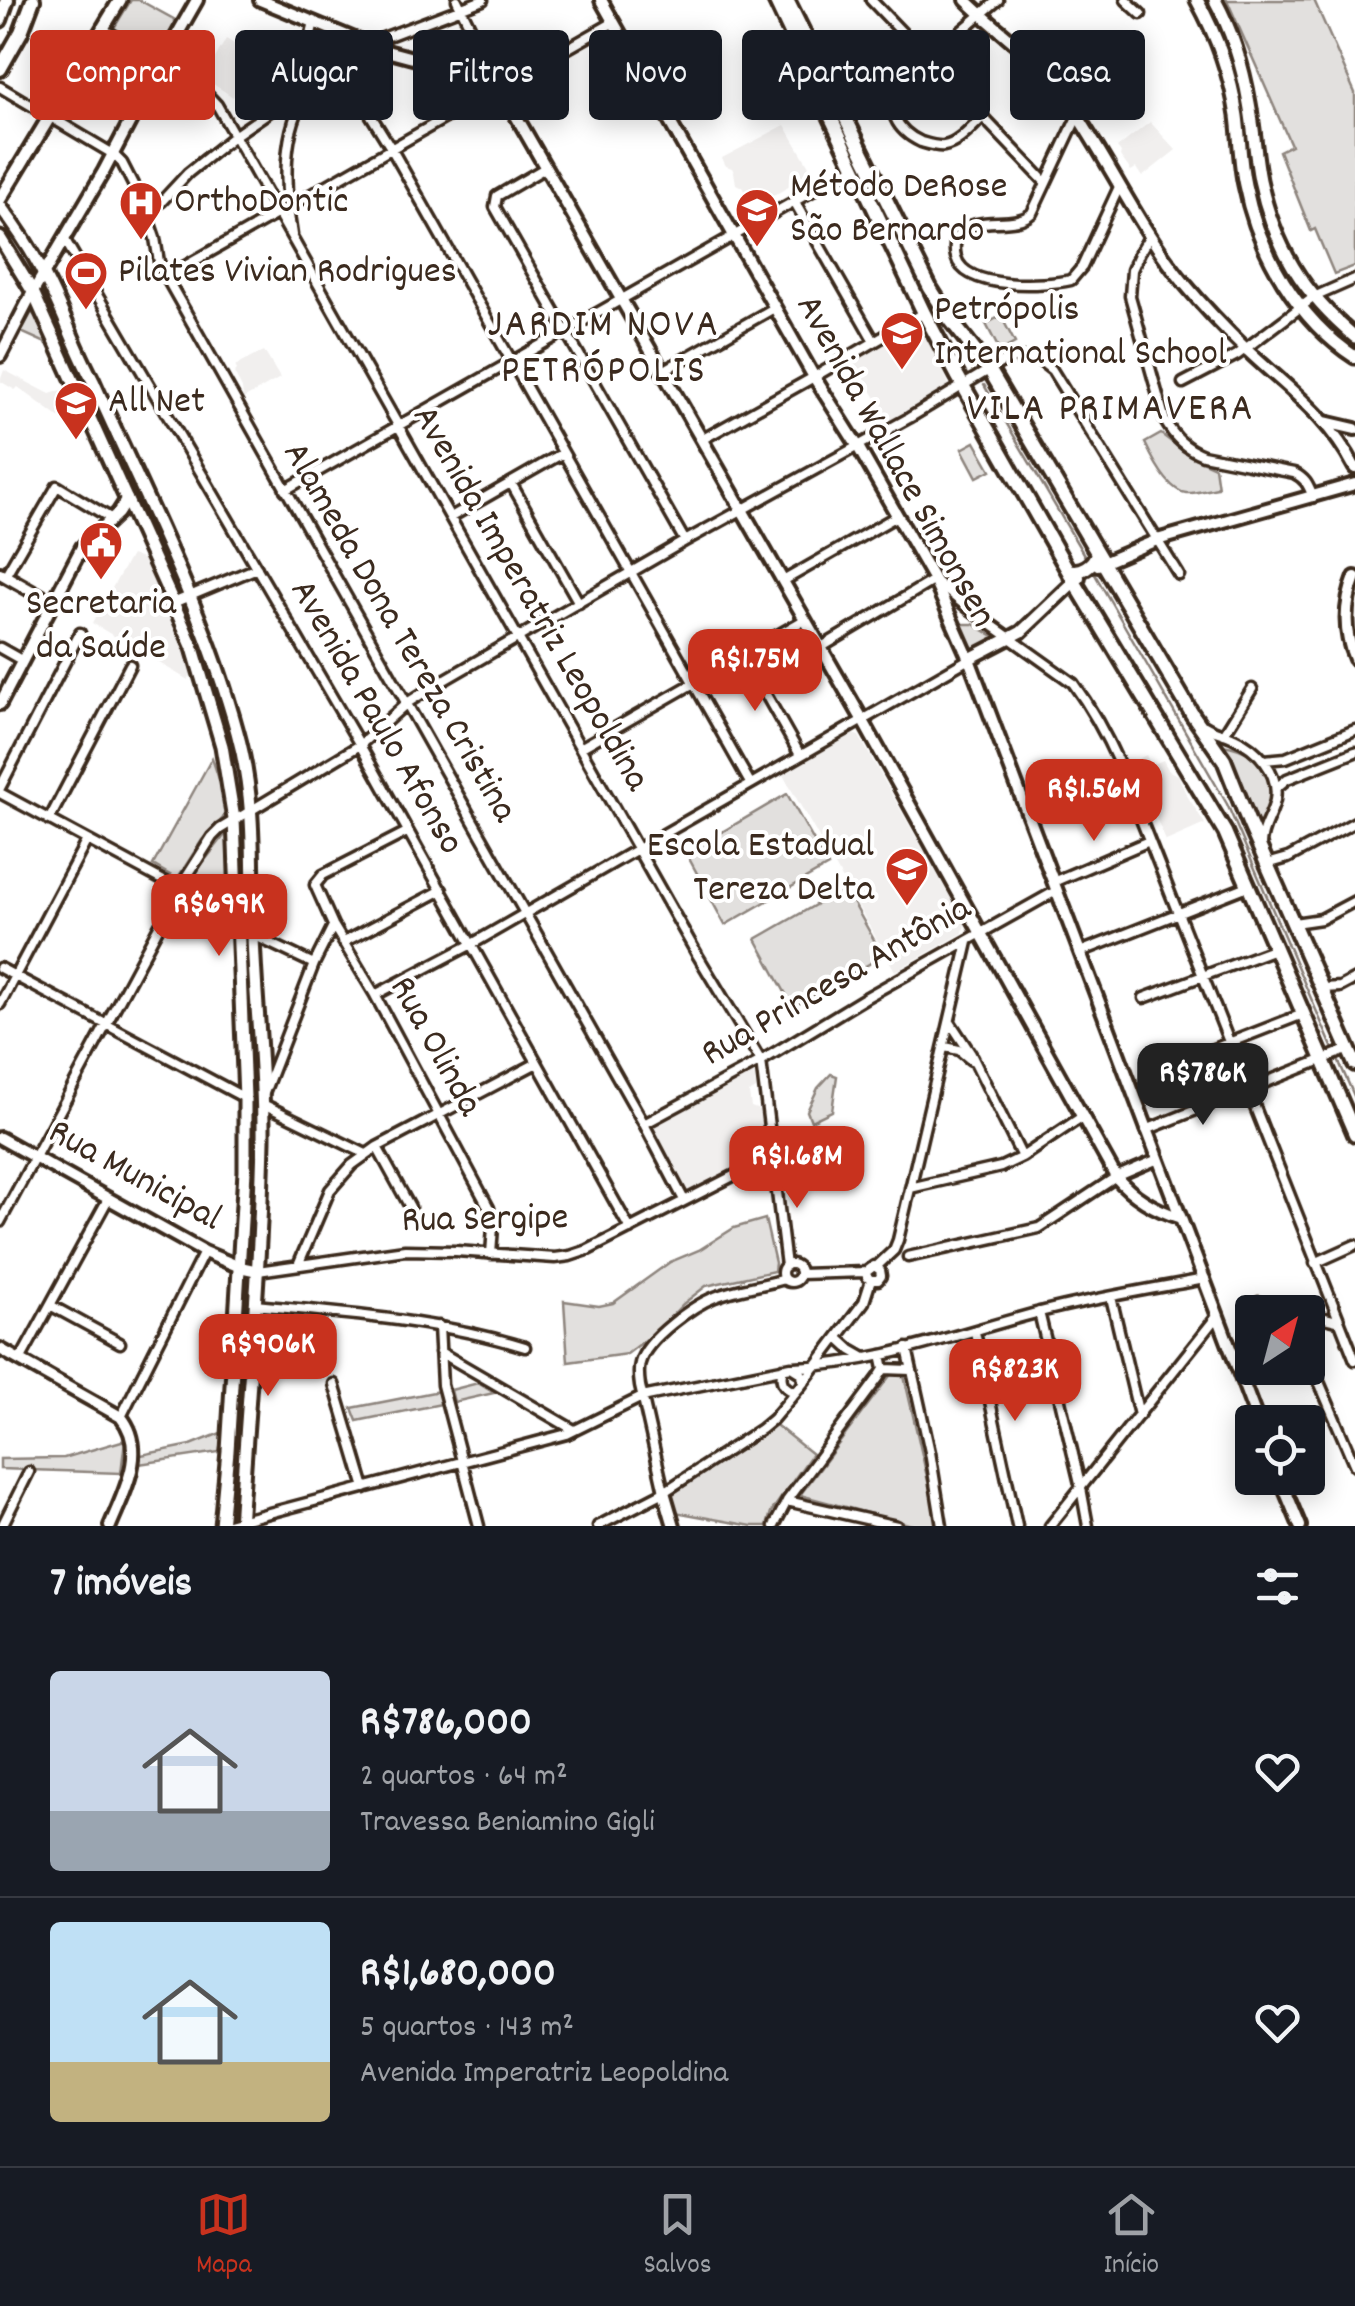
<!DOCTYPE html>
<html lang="pt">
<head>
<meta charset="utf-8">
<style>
	body { margin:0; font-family:Dekko,sans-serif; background:#242831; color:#f1f3f6; height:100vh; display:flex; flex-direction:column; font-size:38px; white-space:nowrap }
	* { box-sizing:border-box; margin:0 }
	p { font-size:32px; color:#9ea1a6 }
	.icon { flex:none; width:55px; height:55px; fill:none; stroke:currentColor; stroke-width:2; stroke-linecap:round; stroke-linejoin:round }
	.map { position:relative; height:1526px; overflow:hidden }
	.details { display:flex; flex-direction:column; background:#171b24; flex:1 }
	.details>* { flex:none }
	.hud { position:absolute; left:30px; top:30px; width:1295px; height:90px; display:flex; gap:20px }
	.needle { width:65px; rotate:36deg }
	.buttons { position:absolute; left:1235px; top:1295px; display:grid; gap:20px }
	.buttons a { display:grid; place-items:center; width:90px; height:90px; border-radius:10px; background:#171b24; box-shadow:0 5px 25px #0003; font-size:50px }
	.price { position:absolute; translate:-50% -85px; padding:0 22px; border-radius:20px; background:#c8321e; color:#fff; font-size:32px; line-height:65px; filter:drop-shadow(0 2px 5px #0008) }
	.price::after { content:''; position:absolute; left:50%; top:60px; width:30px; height:22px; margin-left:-15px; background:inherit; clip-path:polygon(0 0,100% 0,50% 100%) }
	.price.on { background:#222; color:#fff }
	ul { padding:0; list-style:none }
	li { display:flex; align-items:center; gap:30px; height:250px; padding:0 50px }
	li+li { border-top:2px solid #363941 }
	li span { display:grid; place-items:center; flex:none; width:280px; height:200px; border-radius:10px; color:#555 }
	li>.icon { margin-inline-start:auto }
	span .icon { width:120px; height:120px; fill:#fffc; stroke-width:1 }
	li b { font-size:42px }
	h2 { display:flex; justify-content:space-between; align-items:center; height:120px; padding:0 50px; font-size:42px }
	.pill { padding:0 35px; border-radius:10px; background:#171b24; box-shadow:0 5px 25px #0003; font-size:35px; line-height:90px }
	.pill.on { background:#c8321e; color:#fff }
	.tab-bar { display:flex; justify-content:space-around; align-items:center; height:140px; border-top:2px solid #363941; background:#171b24; font-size:28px; color:#9ea1a6 }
	.tab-bar a { display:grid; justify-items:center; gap:5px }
	.tab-bar .on { color:#c8321e }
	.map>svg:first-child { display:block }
	.built { fill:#f1efee }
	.green { fill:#e2e0de; stroke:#8e857e; stroke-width:2.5 }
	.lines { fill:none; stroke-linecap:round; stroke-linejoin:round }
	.stream { stroke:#887e77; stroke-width:2.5 }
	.minor-casing { stroke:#3b2a1e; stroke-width:15 }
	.tertiary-casing { stroke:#3b2a1e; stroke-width:18 }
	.secondary-casing { stroke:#3b2a1e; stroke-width:19 }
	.primary-casing { stroke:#3b2a1e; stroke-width:20 }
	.minor { stroke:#fff; stroke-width:8 }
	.tertiary { stroke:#fff; stroke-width:10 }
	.secondary { stroke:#fff; stroke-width:11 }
	.primary { stroke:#fff; stroke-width:12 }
	.labels { text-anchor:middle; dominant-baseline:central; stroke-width:8; stroke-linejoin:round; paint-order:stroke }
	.poi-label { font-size:38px; fill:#3b2a1e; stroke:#fff; text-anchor:start }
	.street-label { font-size:38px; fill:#3b2a1e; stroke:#fff }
	.neighbourhood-label { font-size:40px; letter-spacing:2.5px; fill:#3b2a1e; stroke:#fff }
</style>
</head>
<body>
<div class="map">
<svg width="1355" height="1526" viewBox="0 0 1355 1526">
	<rect width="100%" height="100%" fill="#fff"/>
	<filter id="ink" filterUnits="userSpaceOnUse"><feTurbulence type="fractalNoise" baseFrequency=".01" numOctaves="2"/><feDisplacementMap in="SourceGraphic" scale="20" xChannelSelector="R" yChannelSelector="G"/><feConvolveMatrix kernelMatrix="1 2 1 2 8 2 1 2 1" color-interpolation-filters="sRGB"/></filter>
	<g filter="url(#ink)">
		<!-- built -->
		<path class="built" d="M226 39 256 58 233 97 204 78Z
			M1150 122 1176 150 1142 177 1136 168 1131 171 1120 156 1121 153 1117 148Z
			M785 125 813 173 755 206 751 203 742 187 736 184 734 172 732 168 726 166 722 158Z
			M914 327 920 328 925 332 950 387 891 422 852 360Z
			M264 351 280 378 243 399 242 388 234 373 237 370 235 366Z
			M4 370 50 394 65 389 71 395 79 417 64 421 18 387 15 390 0 381Z
			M131 555 147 561 192 673 188 680 92 623Z
			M852 734 859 736 965 924 963 933 895 971 783 775Z
			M1146 755 1151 765 1163 760 1169 771 1178 775 1186 794 1205 824 1166 841 1132 762Z
			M754 1073 756 1089 749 1093 751 1107 762 1111 764 1152 686 1192 650 1126Z"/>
		<!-- green -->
		<path class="green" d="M131 0H139L179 22 161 54 114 28Z
			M1227 0H1314L1355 93V266L1334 274 1315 229 1311 231 1279 151 1291 145Z
			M32 312 41 324 50 345 21 332Z
			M1001 316 1015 343 1000 351 986 324Z
			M1161 434 1190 456 1215 467 1218 488C1209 489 1195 494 1186 493 1168 491 1152 458 1145 443Z
			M975 442 991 470 977 477 962 449Z
			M959 624H973L998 639 972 653Z
			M1223 745C1269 752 1282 790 1259 827Z
			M212 758 224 794 226 808 223 818 202 840 177 879 153 865Z
			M787 794 828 866 725 925 686 853Z
			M228 831V890L215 903 184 887Z
			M845 888 883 956 793 1007 756 939Z
			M831 1074 837 1076 832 1111 811 1121 807 1111 818 1088Z
			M765 1219 775 1263 774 1271 706 1286 683 1304 657 1331 627 1354 568 1362 564 1301 599 1306 613 1303 670 1262 699 1250 734 1228Z
			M892 1373 904 1376 938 1525 936 1526H916L800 1495Z
			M478 1383 494 1393 454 1402 451 1390Z
			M439 1391 441 1404 357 1421 352 1408Z
			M772 1422 812 1454 771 1512 767 1526H752L675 1512 670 1496 761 1433Z
			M223 1432 219 1452 139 1464 141 1455 191 1445Z
			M125 1440 121 1473 0 1469V1459L64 1458Z"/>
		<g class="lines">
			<!-- stream -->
			<path class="stream" d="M984 385 1087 560
				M1093 571 1227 804 1332 1047
				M1339 1062 1355 1098"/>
			<defs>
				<path id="minor" d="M457 0 500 88
					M871 0 1046 183
					M1126 0 1141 14
					M103 29 202 89 217 105 698 956 761 1061 786 1266
					M339 64 391 148 750 783
					M311 85 303 80 301 73 314 22
					M0 87 113 154 122 163 144 206 155 238 159 262 166 277 644 1124 684 1200
					M1078 115 1032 213C1013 230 977 213 959 234 954 241 954 249 956 257 965 290 1044 286 1071 280L1082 267 1119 187
					M982 118C972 127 958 144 944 146 937 147 928 144 921 142 897 131 884 109 899 84L998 0
					M545 168 497 196 495 207 685 541
					M794 201 874 341
					M144 206 152 207 162 201 188 173 234 136 367 44 483 0
					M292 235C284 187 281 131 309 89
					M1149 237 1140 252 1132 270 1130 296 1165 421C1175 438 1185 448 1203 455L1294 473C1306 479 1308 485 1313 497
					M65 240 360 745 630 1229
					M166 277 614 22
					M663 371 774 308
					M1183 383 1237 355 1314 297 1355 279
					M703 439 814 377 924 313
					M511 483 579 603
					M285 490 855 167
					M451 517 563 453
					M5 576 57 486 112 519
					M783 581 897 516
					M173 603 257 568
					M0 648 23 661
					M820 648 934 580 968 608 1073 683C1092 709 1106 735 1119 764L1355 1360
					M743 654 800 755
					M1205 726C1214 732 1224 733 1234 738 1257 748 1280 772 1275 800 1272 816 1261 828 1261 845
					M1224 734 1252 689
					M582 747 804 620
					M1264 760 1286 758 1355 730
					M0 788 80 633
					M1276 788 1287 779 1355 752
					M0 793 238 921 253 935 314 964
					M49 820 130 665
					M407 832 323 875 315 885 333 925 375 995 489 1208 493 1227 491 1254
					M1267 864 1288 858 1355 822
					M1053 882 1149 841
					M1294 923 1321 919 1355 901
					M344 942 442 890
					M1080 952 1248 886
					M0 968 245 1098
					M1323 988 1340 987 1355 979
					M375 995 472 944 969 659
					M1144 998 1275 949
					M0 1004 87 840
					M950 1022 971 1054 1022 1157
					M945 1047 959 1050 971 1060
					M1167 1067 1303 1014
					M264 1093 314 964 333 926
					M263 1104 366 1154
					M644 1124 761 1061 865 998 1056 891
					M1146 1130 1349 1049
					M377 1147 410 1207
					M910 1188 1001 1167 1022 1157 1083 1116
					M0 1222 179 889 212 837 220 829 360 745 407 703 439 683 685 541 909 418 1002 362 1015 358 1038 359 1052 370 1179 575
					M908 1257 1039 1228 1116 1177 1158 1159
					M1315 1263 1355 1245
					M782 1273a9 9 0 1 1 18 0a9 9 0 1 1-18 0Z
					M298 1265 330 1190 352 1165 377 1147 537 1063
					M877 1266 894 1250 898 1240 968 942
					M258 1271 405 1250 456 1251 555 1258 570 1256 588 1250 743 1171 771 1161
					M800 1274 866 1272 874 1266 880 1270 881 1276 878 1280H871L867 1277 866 1272
					M1111 1297 1139 1415
					M1259 1302 1303 1312
					M50 1305 120 1343
					M256 1305C346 1314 437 1320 525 1347
					M1039 1312 1081 1488 1088 1526
					M1308 1314 1337 1321
					M439 1326 442 1385 479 1526
					M975 1332 1017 1526
					M838 1338 851 1350 865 1358
					M907 1348 930 1452 942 1526
					M440 1352 574 1430
					M1308 1356 1355 1466
					M20 1360 108 1199
					M794 1367C878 1364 959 1333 1040 1312 1094 1298 1150 1289 1205 1279
					M783 1368C779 1381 783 1388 795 1392
					M884 1369 911 1370
					M334 1384 365 1488
					M121 1417 204 1252
					M664 1492 640 1386C639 1379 638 1370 640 1363 646 1339 694 1305 715 1297 737 1288 762 1286 784 1279
					M787 1501 897 1526
					M2 1526 29 1472
					M220 1526 567 1434 642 1397 791 1367 802 1374 803 1383
					M598 1526 664 1492 761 1429 773 1419 800 1387 864 1302 871 1280
					M774 1526 787 1501 879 1377 884 1369 881 1355
					M1050 1526 1218 1315"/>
				<path id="tertiary" d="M260 0 379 49 435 64 500 88 862 719 1116 1177C1134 1198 1155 1210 1181 1218
					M601 0 814 377 857 445 934 580 969 659 1258 1422
					M966 0C997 31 1034 54 1060 90 1105 152 1135 223 1184 283 1204 307 1225 329 1247 350 1289 390 1327 414 1355 468
					M478 81 486 76 490 67
					M0 356 33 292 104 171 157 70 197 0
					M1325 422 1355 429
					M1098 565 1157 540 1355 484
					M0 573 53 603
					M1355 577C1344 605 1343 631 1355 659
					M969 659 1021 632 1079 577
					M0 704 82 547 118 513 127 499
					M0 1138 204 1252 240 1267 258 1271
					M0 1349 121 1417C148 1450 124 1492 110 1526
					M1280 1478 1300 1526
					M664 1492 674 1526"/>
				<path id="secondary" d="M1197 0C1217 36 1231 76 1237 116 1240 139 1240 163 1245 185 1258 251 1298 320 1355 357
					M1215 0C1232 31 1243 68 1249 103 1254 129 1255 155 1260 180 1274 246 1303 294 1355 337
					M0 199 120 0
					M0 206C16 227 31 249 43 273 62 308 74 346 93 381 144 496 204 610 237 732 256 799 252 866 253 935 255 1003 264 1071 263 1140 260 1269 248 1397 240 1526
					M0 238 33 292 168 591 193 648 222 746 234 819 245 1098V1171L228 1451 221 1526"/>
				<path id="primary" d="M775 0 924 313 957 375 1074 581 1225 832 1355 1134
					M787 0 930 288 949 318 989 369 1192 714 1224 760 1249 823 1355 1064
					M0 20 7 0
					M0 69 21 32 33 0
					M1068 570C1080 574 1094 565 1097 553"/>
			</defs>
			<!-- minor casing -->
			<use href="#minor" class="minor-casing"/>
			<!-- tertiary casing -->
			<use href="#tertiary" class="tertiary-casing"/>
			<!-- secondary casing -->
			<use href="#secondary" class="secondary-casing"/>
			<!-- primary casing -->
			<use href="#primary" class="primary-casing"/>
			<!-- minor -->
			<use href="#minor" class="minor"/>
			<!-- tertiary -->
			<use href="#tertiary" class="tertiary"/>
			<!-- secondary -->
			<use href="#secondary" class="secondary"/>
			<!-- primary -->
			<use href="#primary" class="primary"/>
		</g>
	</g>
	<!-- icons -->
	<defs>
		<symbol id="hospital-pin" viewBox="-11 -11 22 30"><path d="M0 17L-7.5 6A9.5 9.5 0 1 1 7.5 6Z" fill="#c8321e" stroke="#fff"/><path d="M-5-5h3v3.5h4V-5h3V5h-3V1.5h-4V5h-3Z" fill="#fff"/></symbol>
		<symbol id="university-pin" viewBox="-11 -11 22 30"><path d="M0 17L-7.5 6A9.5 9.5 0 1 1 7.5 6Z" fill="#c8321e" stroke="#fff"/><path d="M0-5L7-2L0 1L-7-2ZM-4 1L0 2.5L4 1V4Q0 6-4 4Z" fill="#fff"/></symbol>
		<symbol id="stadium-pin" viewBox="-11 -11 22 30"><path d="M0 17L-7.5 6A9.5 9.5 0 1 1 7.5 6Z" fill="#c8321e" stroke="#fff"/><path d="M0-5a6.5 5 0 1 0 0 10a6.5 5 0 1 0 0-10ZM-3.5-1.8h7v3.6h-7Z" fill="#fff"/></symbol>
		<symbol id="school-pin" viewBox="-11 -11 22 30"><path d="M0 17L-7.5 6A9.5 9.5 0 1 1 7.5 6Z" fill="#c8321e" stroke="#fff"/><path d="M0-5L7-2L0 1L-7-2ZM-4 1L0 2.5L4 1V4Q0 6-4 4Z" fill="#fff"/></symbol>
		<symbol id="civic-pin" viewBox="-11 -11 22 30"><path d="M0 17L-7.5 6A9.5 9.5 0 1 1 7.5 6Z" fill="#c8321e" stroke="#fff"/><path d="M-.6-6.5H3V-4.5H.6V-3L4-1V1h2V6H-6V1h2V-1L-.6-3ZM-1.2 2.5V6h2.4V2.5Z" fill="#fff"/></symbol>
	</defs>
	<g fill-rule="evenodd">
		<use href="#hospital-pin" x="116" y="178" width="50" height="68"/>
		<use href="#university-pin" x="732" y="185" width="50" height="68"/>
		<use href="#stadium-pin" x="61" y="248" width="50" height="68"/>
		<use href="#school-pin" x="877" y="308" width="50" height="68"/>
		<use href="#university-pin" x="51" y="378" width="50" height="68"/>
		<use href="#civic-pin" x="76" y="518" width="50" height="68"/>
		<use href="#school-pin" x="882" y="844" width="50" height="68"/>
	</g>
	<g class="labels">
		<!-- poi labels -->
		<g class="poi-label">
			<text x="790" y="188">Método DeRose<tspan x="790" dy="44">São Bernardo</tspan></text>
			<text x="174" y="203">OrthoDontic</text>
			<text x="118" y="273">Pilates Vivian Rodrigues</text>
			<text x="934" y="311">Petrópolis<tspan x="934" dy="44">International School</tspan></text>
			<text x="108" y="403">All Net</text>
			<text x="101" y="605" text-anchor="middle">Secretaria<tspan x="101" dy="44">da Saúde</tspan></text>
			<text x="874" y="847" text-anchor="end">Escola Estadual<tspan x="874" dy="44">Tereza Delta</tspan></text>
		</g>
		<!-- street labels -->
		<g class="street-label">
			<text transform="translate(894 462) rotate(61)">Avenida Wallace Simonsen</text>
			<text transform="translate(529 599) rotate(60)">Avenida Imperatriz Leopoldina</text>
			<text transform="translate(398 633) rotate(60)">Alameda Dona Tereza Cristina</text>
			<text transform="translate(375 718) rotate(60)">Avenida Paulo Afonso</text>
			<text transform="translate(837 983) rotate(-30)">Rua Princesa Antônia</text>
			<text transform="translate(434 1047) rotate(61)">Rua Olinda</text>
			<text transform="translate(134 1177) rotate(29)">Rua Municipal</text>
			<text transform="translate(485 1221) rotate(-1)">Rua Sergipe</text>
		</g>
		<!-- neighbourhood labels -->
		<g class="neighbourhood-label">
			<text x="604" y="327">JARDIM NOVA<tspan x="604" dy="46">PETRÓPOLIS</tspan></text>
			<text x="1111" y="411">VILA PRIMAVERA</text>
		</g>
	</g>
</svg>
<div class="buttons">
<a><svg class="needle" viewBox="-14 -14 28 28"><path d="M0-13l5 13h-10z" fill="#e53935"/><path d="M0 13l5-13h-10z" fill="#9ea1a6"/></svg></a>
<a><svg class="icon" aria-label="locate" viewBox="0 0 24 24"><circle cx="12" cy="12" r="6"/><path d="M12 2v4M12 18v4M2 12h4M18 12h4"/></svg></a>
</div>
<b class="price" style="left:755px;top:714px">R$1.75M</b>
<b class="price" style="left:1094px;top:844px">R$1.56M</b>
<b class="price" style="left:219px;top:959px">R$699K</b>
<b class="price on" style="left:1203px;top:1128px">R$786K</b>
<b class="price" style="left:797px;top:1211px">R$1.68M</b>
<b class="price" style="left:268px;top:1399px">R$906K</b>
<b class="price" style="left:1015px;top:1424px">R$823K</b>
<div class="hud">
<a class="pill on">Comprar</a>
<a class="pill">Alugar</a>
<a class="pill">Filtros</a>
<a class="pill">Novo</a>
<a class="pill">Apartamento</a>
<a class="pill">Casa</a>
</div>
</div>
<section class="details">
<h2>7 imóveis<svg class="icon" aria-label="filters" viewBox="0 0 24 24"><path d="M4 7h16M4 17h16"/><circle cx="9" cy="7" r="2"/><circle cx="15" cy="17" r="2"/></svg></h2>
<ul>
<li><span style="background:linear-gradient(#c9d6e8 70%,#9aa5b1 0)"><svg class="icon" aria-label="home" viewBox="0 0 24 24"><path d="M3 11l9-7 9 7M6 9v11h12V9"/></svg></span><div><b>R$786,000</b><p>2 quartos · 64 m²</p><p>Travessa Beniamino Gigli</p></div><svg class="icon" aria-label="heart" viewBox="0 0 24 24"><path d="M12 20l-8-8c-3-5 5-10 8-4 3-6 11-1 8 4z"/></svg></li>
<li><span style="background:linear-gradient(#bfe0f5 70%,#c2b280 0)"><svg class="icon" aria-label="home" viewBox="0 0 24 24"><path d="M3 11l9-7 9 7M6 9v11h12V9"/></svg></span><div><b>R$1,680,000</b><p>5 quartos · 143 m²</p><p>Avenida Imperatriz Leopoldina</p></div><svg class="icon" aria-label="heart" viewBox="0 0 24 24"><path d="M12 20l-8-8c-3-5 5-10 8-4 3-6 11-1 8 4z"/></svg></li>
</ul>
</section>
<nav class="tab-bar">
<a class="on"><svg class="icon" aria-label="map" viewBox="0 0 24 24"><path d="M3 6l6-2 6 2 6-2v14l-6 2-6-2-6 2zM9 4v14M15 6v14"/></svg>Mapa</a>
<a><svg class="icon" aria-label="saved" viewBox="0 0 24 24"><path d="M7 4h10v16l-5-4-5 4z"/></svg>Salvos</a>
<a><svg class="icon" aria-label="home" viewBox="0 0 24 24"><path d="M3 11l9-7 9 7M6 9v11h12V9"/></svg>Início</a>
</nav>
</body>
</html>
